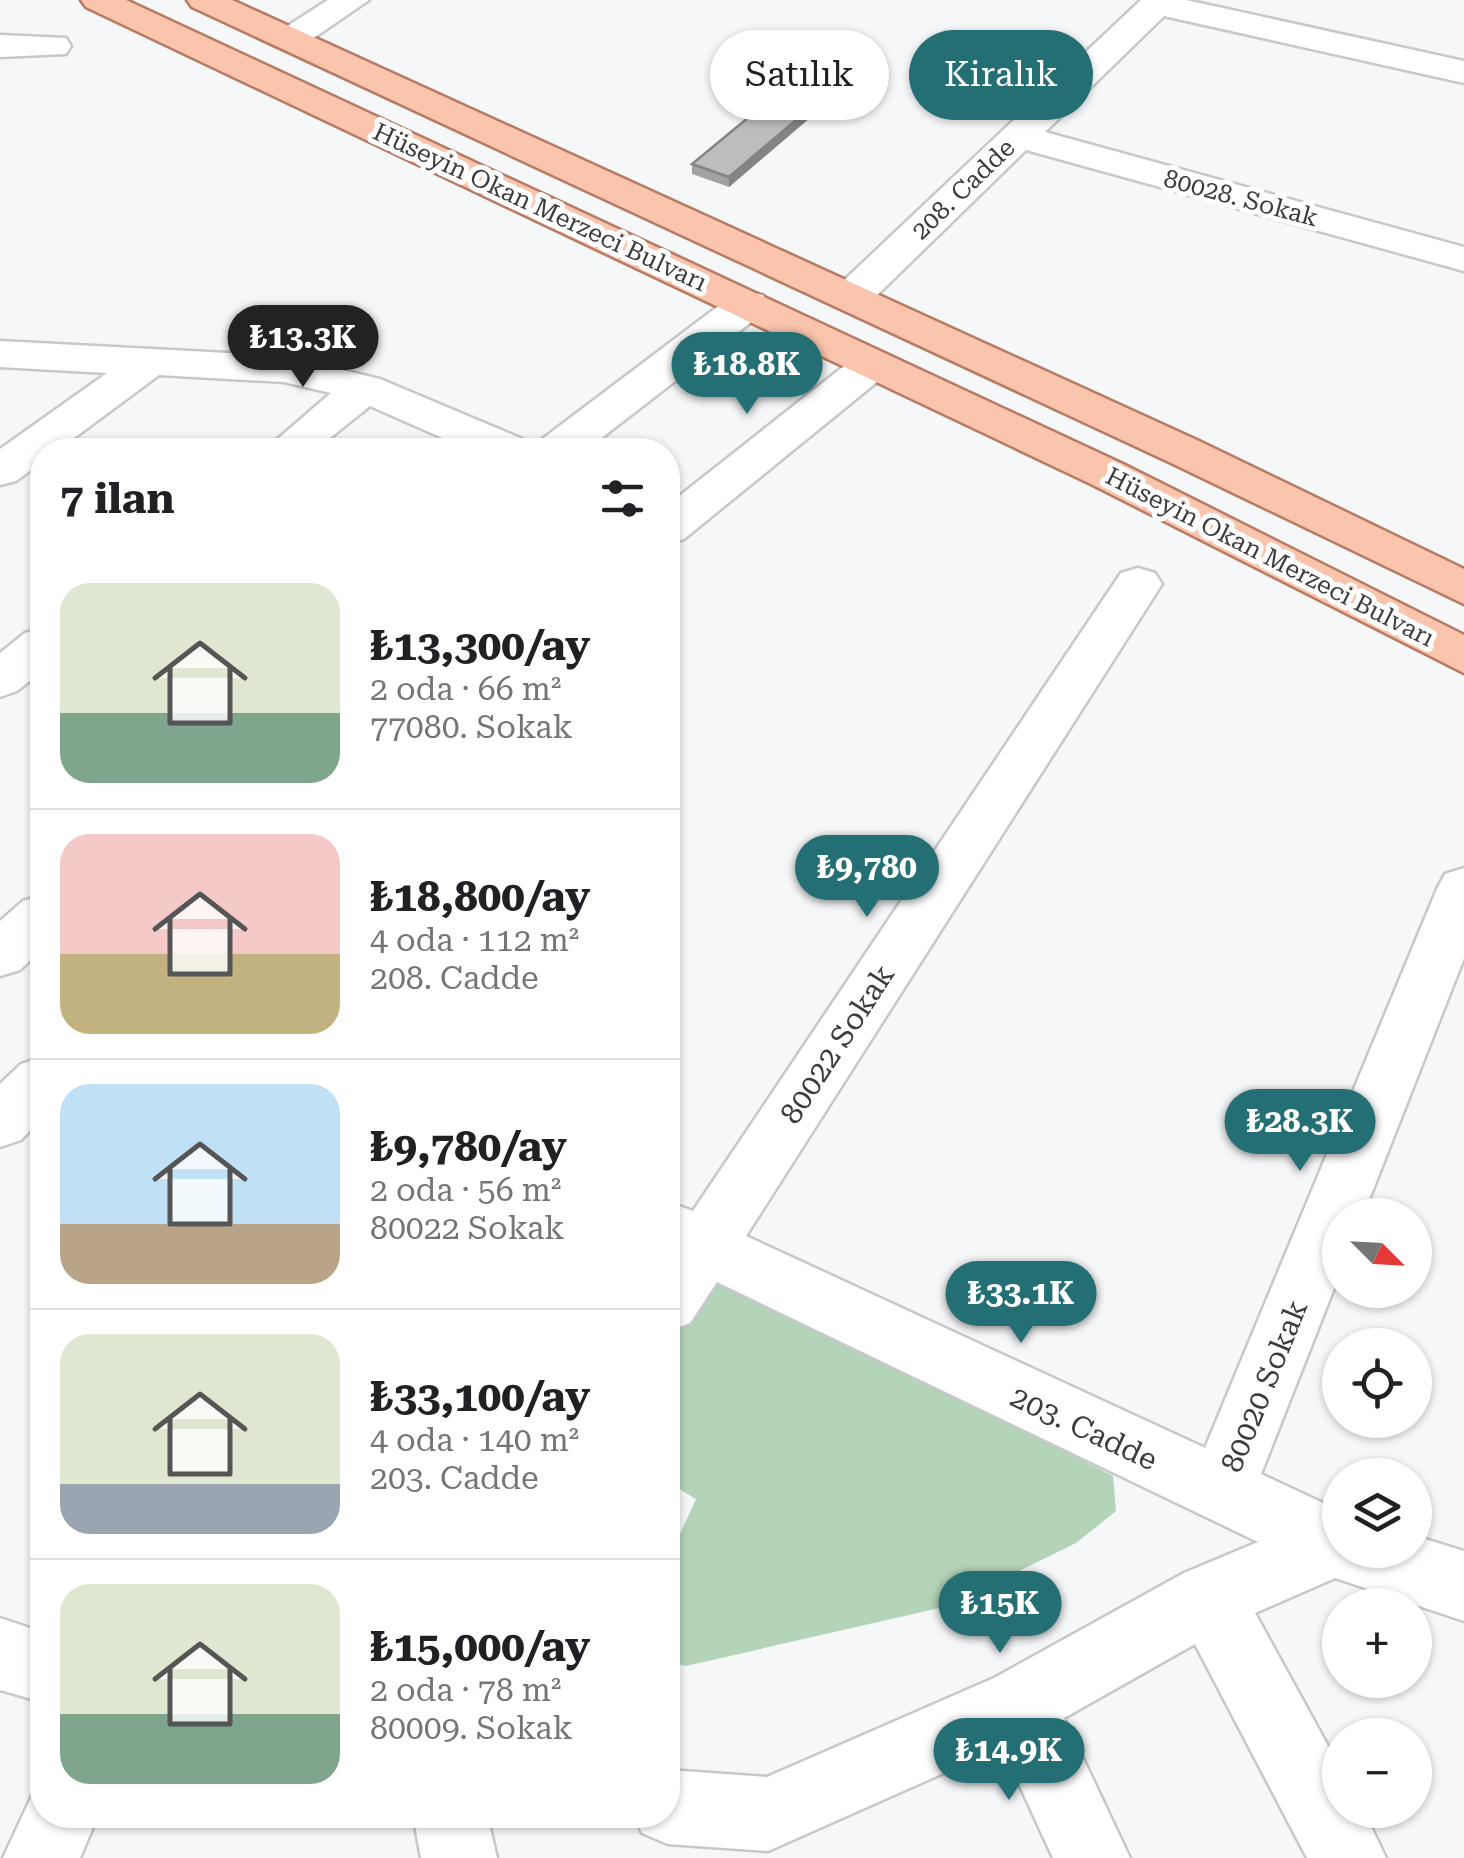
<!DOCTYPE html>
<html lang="tr">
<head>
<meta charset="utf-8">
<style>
	body { margin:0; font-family:"Roboto Serif",serif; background:#f2f2f2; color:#202124; height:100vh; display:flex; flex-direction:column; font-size:38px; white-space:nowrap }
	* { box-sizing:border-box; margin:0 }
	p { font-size:32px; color:#757577 }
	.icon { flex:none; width:55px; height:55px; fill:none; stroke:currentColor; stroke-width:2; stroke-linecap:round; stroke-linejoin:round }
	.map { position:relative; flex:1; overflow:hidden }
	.panel { position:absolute; left:30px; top:438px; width:650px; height:1390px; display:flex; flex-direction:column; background:#fff; border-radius:40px; box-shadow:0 2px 8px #0004 }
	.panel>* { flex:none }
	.banner { position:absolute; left:710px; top:30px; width:602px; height:90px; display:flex; gap:20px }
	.needle { width:65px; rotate:114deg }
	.tools { position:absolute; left:1322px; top:1198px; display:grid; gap:20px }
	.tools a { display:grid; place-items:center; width:110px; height:110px; border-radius:50%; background:#fff; box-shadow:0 2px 8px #0004; font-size:50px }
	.price { position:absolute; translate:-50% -85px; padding:0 22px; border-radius:35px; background:#246f73; color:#fff; font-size:32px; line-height:65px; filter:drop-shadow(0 2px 5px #0008) }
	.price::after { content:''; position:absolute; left:50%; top:60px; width:30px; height:22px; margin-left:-15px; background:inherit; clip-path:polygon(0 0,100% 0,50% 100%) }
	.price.current { background:#222; color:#fff }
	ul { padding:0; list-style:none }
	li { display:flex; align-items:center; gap:30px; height:250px; padding:0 30px }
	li+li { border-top:2px solid #e0e0e0 }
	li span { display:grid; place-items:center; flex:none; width:280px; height:200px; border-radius:30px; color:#555 }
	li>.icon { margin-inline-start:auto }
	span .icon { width:120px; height:120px; fill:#fffc; stroke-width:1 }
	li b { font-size:42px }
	h2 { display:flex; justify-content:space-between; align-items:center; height:120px; padding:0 30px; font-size:42px }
	.chip { padding:0 35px; border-radius:45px; background:#fff; box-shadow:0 2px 8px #0004; font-size:35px; line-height:90px }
	.chip.current { background:#246f73; color:#fff }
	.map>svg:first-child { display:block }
	.green { fill:#b4d4b9 }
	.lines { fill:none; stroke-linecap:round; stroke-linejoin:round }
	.minor-casing { stroke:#c6c8c9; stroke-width:5 }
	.tertiary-casing { stroke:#c6c8c9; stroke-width:5 }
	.primary-casing { stroke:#b77b63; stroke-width:5 }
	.minor { fill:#fff; fill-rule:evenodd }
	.tertiary { fill:#fff; fill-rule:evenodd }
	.primary { fill:#fbc4ad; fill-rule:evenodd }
	.wall { fill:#a3a2a3 }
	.shaded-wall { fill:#848485 }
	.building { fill:#bdbcbe; stroke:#848485; stroke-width:2.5 }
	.labels { text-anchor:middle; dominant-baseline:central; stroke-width:10; stroke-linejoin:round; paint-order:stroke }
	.far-street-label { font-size:25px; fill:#3c3c3d; stroke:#fff }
	.street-label { font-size:30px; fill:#3c3c3d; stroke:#fff }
</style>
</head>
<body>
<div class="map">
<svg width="1464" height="1858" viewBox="0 0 1464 1858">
	<rect width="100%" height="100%" fill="#f6f7f9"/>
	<!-- green -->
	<path class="green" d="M709 1270 1113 1476 1116 1511 1076 1543 948 1606 686 1666 668 1662V1560L696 1499 668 1482V1339Z"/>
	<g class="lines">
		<defs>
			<path id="minor" d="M328 0H369L302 46H278L272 39 278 32Z
				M1141 0H1186L1464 61V83L1164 16 1045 132 1464 247V271L1026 150 867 305 852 308 837 305 831 296 837 287Z
				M0 35 66 38 71 46 66 54 0 57Z
				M748 292 763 295 769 304 763 313 586 450H535L541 440 733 295Z
				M0 341 284 356 380 379 525 440 531 450H470L370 406 315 450H265L331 393 284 382 159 375 58 450H42V462L16 481 0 485V449L107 373 0 367Z
				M1138 568 1155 573 1162 584 746 1236 1205 1448 1437 889 1445 874 1464 868V958L1363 1215H1340V1273L1261 1474 1340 1511V1550H1415V1536L1464 1551V1621L1335 1578 1255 1613 1340 1768V1810H1363L1386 1858H1307L1195 1644 1064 1718 1130 1858H1053L1002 1747 768 1851 668 1844 642 1833 634 1815H668V1770L767 1777 994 1678 1184 1573 1258 1542 717 1282 690 1323 668 1331V1202L693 1211 1121 573Z
				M42 628V671L17 691 0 697V653L25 633Z
				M42 895V949L20 970 0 976V921L23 901Z
				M0 1618 42 1632V1702L0 1690Z
				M42 1785V1815H98L80 1858H3L35 1789Z
				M413 1815H487L497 1858H421Z"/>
			<path id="tertiary" d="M873 351 888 355 894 364 888 373 684 539 668 543V505L858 355Z
				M42 1057V1118L21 1140 0 1147V1084L21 1064Z"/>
			<path id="primary" d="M81 0H126L1123 464 1464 635V673L1091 484 86 7Z
				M187 0H232L1199 441 1464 569V604L1167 461 192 7Z"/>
		</defs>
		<!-- minor casing -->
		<use href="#minor" class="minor-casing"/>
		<!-- tertiary casing -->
		<use href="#tertiary" class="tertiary-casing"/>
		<!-- primary casing -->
		<use href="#primary" class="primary-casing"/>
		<!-- minor -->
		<use href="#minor" class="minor"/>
		<!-- tertiary -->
		<use href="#tertiary" class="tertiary"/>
		<!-- primary -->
		<use href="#primary" class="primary"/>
	</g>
	<!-- wall -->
	<path class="wall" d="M818 101V111L729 187 692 174V164Z"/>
	<!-- shaded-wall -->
	<path class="shaded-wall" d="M818 101V111L729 187V177Z"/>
	<!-- building -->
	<path class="building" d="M783 89 818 101 729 177 692 164Z"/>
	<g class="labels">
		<!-- far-street labels -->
		<g class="far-street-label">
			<text transform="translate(963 189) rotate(-44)">208. Cadde</text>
			<text transform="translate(1241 198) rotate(15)">80028. Sokak</text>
			<text transform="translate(540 207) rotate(25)">Hüseyin Okan Merzeci Bulvarı</text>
			<text transform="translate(1270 557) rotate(27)">Hüseyin Okan Merzeci Bulvarı</text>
		</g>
		<!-- street labels -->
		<g class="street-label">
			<text transform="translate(837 1044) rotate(-57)">80022 Sokak</text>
			<text transform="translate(1264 1386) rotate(-68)">80020 Sokak</text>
			<text transform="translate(1084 1428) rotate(25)">203. Cadde</text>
		</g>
	</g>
</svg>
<div class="tools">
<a><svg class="needle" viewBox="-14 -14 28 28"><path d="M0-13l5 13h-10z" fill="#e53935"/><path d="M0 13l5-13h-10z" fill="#757577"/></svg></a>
<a><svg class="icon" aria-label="locate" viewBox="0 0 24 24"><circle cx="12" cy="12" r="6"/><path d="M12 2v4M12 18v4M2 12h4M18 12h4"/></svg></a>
<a><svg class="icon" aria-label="layers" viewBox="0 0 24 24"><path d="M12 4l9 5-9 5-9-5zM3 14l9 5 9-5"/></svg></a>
<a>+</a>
<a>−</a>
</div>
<b class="price current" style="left:303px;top:390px">₺13.3K</b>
<b class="price" style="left:747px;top:417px">₺18.8K</b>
<b class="price" style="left:867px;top:920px">₺9,780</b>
<b class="price" style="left:1300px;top:1174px">₺28.3K</b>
<b class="price" style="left:1021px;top:1346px">₺33.1K</b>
<b class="price" style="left:1000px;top:1656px">₺15K</b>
<b class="price" style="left:1009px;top:1803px">₺14.9K</b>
<div class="banner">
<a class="chip">Satılık</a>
<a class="chip current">Kiralık</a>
</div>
<section class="panel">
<h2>7 ilan<svg class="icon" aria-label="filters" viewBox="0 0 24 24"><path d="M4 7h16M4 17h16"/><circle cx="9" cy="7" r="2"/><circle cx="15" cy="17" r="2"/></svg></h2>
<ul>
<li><span style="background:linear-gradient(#dfe7d0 65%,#7fa58c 0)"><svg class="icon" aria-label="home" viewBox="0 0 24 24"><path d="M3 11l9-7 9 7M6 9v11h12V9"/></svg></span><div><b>₺13,300/ay</b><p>2 oda · 66 m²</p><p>77080. Sokak</p></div></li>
<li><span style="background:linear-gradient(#f6c9c9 60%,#c2b280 0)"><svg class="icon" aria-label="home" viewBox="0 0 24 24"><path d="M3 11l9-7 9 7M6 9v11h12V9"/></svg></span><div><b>₺18,800/ay</b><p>4 oda · 112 m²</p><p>208. Cadde</p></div></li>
<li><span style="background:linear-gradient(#bfe0f5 70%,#b9a48a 0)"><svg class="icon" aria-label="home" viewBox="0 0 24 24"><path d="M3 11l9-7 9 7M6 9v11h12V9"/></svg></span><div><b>₺9,780/ay</b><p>2 oda · 56 m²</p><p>80022 Sokak</p></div></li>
<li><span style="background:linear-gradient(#dfe7d0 75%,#9aa5b1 0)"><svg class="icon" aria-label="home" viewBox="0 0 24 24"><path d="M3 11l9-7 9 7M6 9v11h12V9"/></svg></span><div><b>₺33,100/ay</b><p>4 oda · 140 m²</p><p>203. Cadde</p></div></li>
<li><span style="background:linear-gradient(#dfe7d0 65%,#7fa58c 0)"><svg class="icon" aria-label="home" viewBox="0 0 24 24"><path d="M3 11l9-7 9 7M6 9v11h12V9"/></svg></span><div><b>₺15,000/ay</b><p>2 oda · 78 m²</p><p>80009. Sokak</p></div></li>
</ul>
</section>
</div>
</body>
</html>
